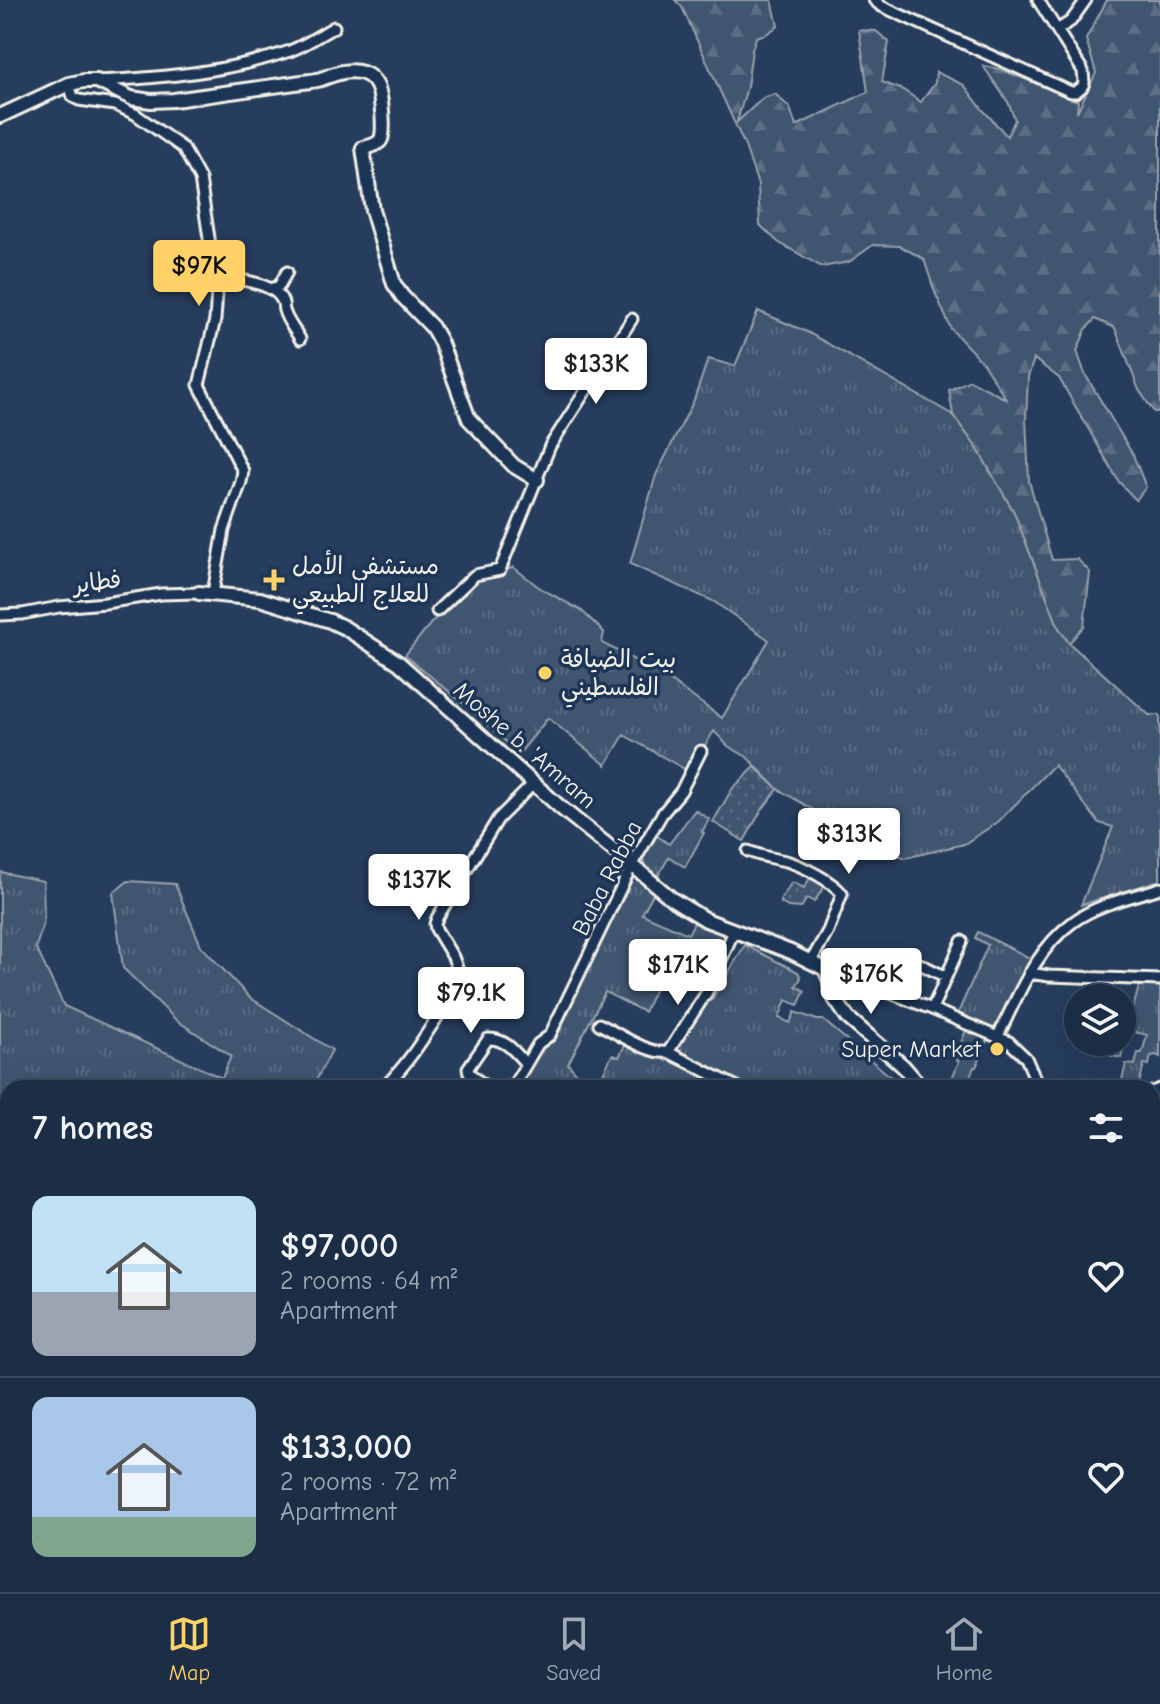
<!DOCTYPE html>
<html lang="en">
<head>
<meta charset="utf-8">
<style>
	body { margin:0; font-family:"Comic Neue","Playpen Sans Arabic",sans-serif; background:#25364d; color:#f1f3f6; height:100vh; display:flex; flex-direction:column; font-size:30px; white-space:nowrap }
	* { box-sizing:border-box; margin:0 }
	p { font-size:26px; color:#a0a8b3 }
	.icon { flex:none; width:44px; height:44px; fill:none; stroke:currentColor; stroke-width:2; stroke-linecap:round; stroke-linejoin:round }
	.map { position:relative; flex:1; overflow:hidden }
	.side { position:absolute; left:0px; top:1080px; width:1160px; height:512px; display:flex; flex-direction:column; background:#1c2e46; border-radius:24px 24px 0 0; box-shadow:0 8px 32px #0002,0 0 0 2px #3a4a5f }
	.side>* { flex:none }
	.buttons { position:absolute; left:1064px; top:984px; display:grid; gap:16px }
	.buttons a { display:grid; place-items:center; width:72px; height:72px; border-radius:50%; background:#1c2e46; box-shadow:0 8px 32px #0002,0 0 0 2px #3a4a5f; font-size:40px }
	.price { position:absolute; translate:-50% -68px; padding:0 18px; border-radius:8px; background:#fff; color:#222; font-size:26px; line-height:52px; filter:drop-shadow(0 2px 4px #0008) }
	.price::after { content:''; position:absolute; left:50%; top:48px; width:24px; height:18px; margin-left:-12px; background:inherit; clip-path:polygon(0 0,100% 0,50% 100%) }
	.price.active { background:#ffd166; color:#111 }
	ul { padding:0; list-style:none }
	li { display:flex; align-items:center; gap:24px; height:200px; padding:0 32px }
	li+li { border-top:2px solid #3a4a5f }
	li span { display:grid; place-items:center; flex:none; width:224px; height:160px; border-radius:16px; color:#555 }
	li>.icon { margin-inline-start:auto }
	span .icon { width:96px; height:96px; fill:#fffc; stroke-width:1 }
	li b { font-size:34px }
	h2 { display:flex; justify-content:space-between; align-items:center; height:96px; padding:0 32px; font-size:34px }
	.tab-bar { display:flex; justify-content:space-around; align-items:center; height:112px; border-top:2px solid #3a4a5f; background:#1c2e46; font-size:22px; color:#a0a8b3 }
	.tab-bar a { display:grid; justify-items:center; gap:4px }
	.tab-bar .active { color:#ffd166 }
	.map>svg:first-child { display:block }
	.grass { fill:url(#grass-tufts); stroke:#9aa2ac; stroke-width:2 }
	.forest { fill:url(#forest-firs); stroke:#9aa2ac; stroke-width:2 }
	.garden { fill:url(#garden-dots); stroke:#9aa2ac; stroke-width:2 }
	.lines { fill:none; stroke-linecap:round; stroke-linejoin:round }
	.stream { stroke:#9fa7ae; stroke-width:2 }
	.minor-casing { stroke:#f4f1e8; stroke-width:15 }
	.tertiary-casing { stroke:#f4f1e8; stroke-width:18 }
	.minor { stroke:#1d3557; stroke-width:9 }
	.tertiary { stroke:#1d3557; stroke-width:12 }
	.poi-dot { fill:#ffd166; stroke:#1d3557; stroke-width:3 }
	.labels { text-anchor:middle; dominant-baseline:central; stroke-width:7; stroke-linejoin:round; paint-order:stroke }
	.poi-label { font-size:24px; fill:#f4f1e8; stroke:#1d3557; text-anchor:start }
	.street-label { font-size:24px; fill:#f4f1e8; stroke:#1d3557 }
</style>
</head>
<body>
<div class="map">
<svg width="1160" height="1592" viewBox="0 0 1160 1592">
	<defs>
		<pattern id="grass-tufts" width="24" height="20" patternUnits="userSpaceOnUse" patternTransform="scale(2)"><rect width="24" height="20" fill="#40546f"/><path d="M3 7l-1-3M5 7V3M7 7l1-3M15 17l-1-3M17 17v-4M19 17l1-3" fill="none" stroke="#5c6d84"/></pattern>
		<pattern id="forest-firs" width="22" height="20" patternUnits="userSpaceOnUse" patternTransform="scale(2)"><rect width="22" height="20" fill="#40546f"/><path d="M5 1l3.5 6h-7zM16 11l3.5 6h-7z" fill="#5c6d84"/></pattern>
		<pattern id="garden-dots" width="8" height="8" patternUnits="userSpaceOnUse" patternTransform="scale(2)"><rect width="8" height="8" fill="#40546f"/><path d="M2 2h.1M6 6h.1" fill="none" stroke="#5c6d84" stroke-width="1.8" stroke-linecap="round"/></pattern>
	</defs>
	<rect width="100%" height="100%" fill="#263d5d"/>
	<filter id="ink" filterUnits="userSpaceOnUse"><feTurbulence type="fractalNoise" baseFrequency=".0125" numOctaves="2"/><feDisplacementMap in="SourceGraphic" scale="16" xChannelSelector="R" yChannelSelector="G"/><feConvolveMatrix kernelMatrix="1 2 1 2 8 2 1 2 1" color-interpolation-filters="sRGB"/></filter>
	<g filter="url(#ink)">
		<!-- grass -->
		<path class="grass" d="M758 311 807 332 953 415 977 448 1014 512 1059 628 1069 643 1149 715H1160V880L1081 905 1113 827 1099 823 1054 765 998 822 964 844 905 858 872 844 778 789 747 757 728 746 714 731 688 771 624 735 606 765 548 718 519 754 470 709 405 655 431 623 477 576 502 573 513 567 540 588 582 611 604 632 602 643 661 674 722 718 769 640 713 601 630 564 656 475 694 400 708 359 735 366Z
			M695 810 709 819 702 832 704 833 685 867 669 857 658 876C637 861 640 855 654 834L669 844Z
			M0 872 43 881 44 919 36 948 64 1006 222 1078 231 1056 176 1020 123 968 113 893 128 881 175 884 201 946 249 997 332 1050 312 1088H8V1156L0 1154Z
			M633 878 641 880 655 890 642 914 688 934 697 917 729 933 713 966 704 961 706 954 677 942 644 1012 605 992 568 1064 588 1086 592 1082H599L612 1055 619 1057 626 1043 667 1061 669 1058 733 1088H517L537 1050 555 1041 603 933 628 882Z
			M978 932 1034 960 996 1030 958 1013 988 945 975 938Z
			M745 945 798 972 801 978 796 986 805 991 798 1005 786 1000 779 1018 790 1023 795 1012 817 1020H823L904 1088H748L675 1052 705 1001 708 998 711 1001Z
			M1140 983 1160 985V1057L1156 1055 1151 1056 1149 1065 1144 1064 1138 1088H1120L1126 1064 1135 1065 1138 1053H1142L1147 1035 1131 1031 1127 1044H1124L1121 1058 1096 1052 1098 1042H1122V1029L1127 1030Z
			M967 1028 988 1038 976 1067H974L965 1087 951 1081 959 1061 957 1060 960 1045Z"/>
		<!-- forest -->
		<path class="forest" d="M675 0H772L778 26 766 34 756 37 752 50 747 87 737 122 763 98 775 94 790 108 796 126 868 92 859 30 876 31 889 42 882 82 903 90 921 102 935 83 936 72 964 85 983 110 1007 136 1015 120 1008 102 983 66 1000 69 1078 101 1077 112 1096 73 1086 39 1107 0H1160V412H1154L1139 390 1115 328 1095 319 1086 329 1077 351 1085 374 1133 455 1146 487 1136 500 1119 482 1059 378 1034 359 1028 377 1026 419 1029 481 1052 560 1077 559 1090 572 1084 626 1069 643 1059 628 1014 512 977 448 953 415 949 390 970 380 1006 399 983 363 951 329 934 290 924 259 900 246 873 245 849 262 822 267 778 242 760 225 758 185 745 146 682 7Z"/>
		<!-- garden -->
		<path class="garden" d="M755 767 778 789 761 811 744 841 713 822 732 789Z
			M812 875 826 884 814 902 807 898 801 908 788 907 781 903V899L792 882 804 888Z"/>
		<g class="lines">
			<!-- stream -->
			<path class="stream" d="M0 1281 8 1284"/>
			<defs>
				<path id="minor" d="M874 0 881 6 1071 92H1076L1082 87 1084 83 1083 71 1038 0
					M1057 30 1071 21 1086 0
					M97 81C162 78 228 72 290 51 305 45 320 35 334 27
					M69 84 73 97 79 100 115 105 135 114 183 148 200 179 212 258 218 277 215 320 199 385 243 471 241 482 224 530 213 593
					M218 277C236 279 277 282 283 303 284 306 283 308 284 310 286 320 295 330 300 339
					M270 289 279 286 287 272
					M437 611 475 575 500 570 550 446 632 319
					M0 615 22 614 59 607 105 603 161 594 199 593
					M748 851C763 857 771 858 786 861 801 865 834 882 842 894L828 931 811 961
					M920 964 946 977
					M822 967 932 1009 1009 1042 1026 1058 1039 1088
					M1029 973 1049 976 1160 980
					M932 1009 962 941
					M599 1024C617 1033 650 1055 668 1052L707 992 734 931
					M998 1036C1018 996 1035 950 1073 922 1097 904 1132 897 1160 888
					M668 1052 739 1088
					M1037 1082 1064 1088
					M383 1088C415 1058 436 1016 462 981L453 957 436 929 435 924 437 918 498 819 534 783
					M487 1088 469 1073 468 1068 488 1039C505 1038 515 1052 526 1064
					M512 1088 538 1044 550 1035 632 865 662 814 681 791 701 751
					M1152 1092 1160 1089
					M1152 1567 1160 1573"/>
				<path id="tertiary" d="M0 116 69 84 84 81H97L131 98 151 101 174 100 302 82C308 81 315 81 321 79 335 74 347 68 363 73 369 75 374 80 377 86 381 94 386 134 380 141 376 145 368 147 363 148L372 210 394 284 402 296 432 327 440 341 469 419 514 466 537 480
					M199 593 260 599 330 621 345 628 399 663 561 808 632 865 672 899 706 920 791 952 825 969 829 978 835 999 848 1018 903 1066 922 1088
					M878 1584 880 1592"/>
			</defs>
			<!-- minor casing -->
			<use href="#minor" class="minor-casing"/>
			<!-- tertiary casing -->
			<use href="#tertiary" class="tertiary-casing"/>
			<!-- minor -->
			<use href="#minor" class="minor"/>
			<!-- tertiary -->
			<use href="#tertiary" class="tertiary"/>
		</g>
	</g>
	<!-- markers -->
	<g class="poi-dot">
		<path d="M270 568h8v8h8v8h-8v8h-8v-8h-8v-8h8z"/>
		<circle cx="545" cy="673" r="8"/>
		<circle cx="997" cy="1049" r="8"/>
	</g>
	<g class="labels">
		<!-- poi labels -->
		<g class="poi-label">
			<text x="292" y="566">مستشفى الأمل<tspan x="292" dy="28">للعلاج الطبيعي</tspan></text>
			<text x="561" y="659">بيت الضيافة<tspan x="561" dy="28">الفلسطيني</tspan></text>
			<text x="981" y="1049" text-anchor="end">Super Market</text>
		</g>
		<!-- street labels -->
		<g class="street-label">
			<text transform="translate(97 582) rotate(-7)">فطاير</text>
			<text transform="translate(525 745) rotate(41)">Moshe b. 'Amram</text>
			<text transform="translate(607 878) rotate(-63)">Baba Rabba</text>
		</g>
	</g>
</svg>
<div class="buttons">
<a><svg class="icon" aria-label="layers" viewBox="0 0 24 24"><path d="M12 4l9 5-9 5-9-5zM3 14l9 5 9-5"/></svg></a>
</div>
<b class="price active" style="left:199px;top:308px">$97K</b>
<b class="price" style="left:596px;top:406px">$133K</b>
<b class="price" style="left:849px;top:876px">$313K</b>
<b class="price" style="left:419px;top:922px">$137K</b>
<b class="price" style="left:678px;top:1007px">$171K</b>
<b class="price" style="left:871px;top:1016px">$176K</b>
<b class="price" style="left:471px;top:1035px">$79.1K</b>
<section class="side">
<h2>7 homes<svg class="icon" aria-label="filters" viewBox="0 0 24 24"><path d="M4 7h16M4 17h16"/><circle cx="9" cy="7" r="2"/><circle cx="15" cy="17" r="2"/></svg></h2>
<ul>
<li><span style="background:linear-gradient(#bfe0f5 60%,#9aa5b1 0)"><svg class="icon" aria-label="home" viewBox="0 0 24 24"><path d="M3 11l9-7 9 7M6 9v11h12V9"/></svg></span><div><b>$97,000</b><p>2 rooms · 64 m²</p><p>Apartment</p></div><svg class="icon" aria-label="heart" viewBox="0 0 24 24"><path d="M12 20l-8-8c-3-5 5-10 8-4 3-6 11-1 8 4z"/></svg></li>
<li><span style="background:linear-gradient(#a9c7e8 75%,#7fa58c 0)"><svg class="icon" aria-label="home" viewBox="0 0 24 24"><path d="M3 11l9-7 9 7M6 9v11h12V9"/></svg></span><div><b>$133,000</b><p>2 rooms · 72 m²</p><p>Apartment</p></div><svg class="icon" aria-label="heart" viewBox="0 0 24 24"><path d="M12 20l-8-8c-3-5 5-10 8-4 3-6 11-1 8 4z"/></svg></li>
</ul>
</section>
</div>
<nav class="tab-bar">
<a class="active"><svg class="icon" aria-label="map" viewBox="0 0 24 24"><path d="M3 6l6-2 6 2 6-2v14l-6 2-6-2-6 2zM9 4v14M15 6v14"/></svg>Map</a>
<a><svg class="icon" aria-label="saved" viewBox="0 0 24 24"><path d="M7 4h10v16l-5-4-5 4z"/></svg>Saved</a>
<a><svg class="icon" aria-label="home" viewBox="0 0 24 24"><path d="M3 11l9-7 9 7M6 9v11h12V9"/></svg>Home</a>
</nav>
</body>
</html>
